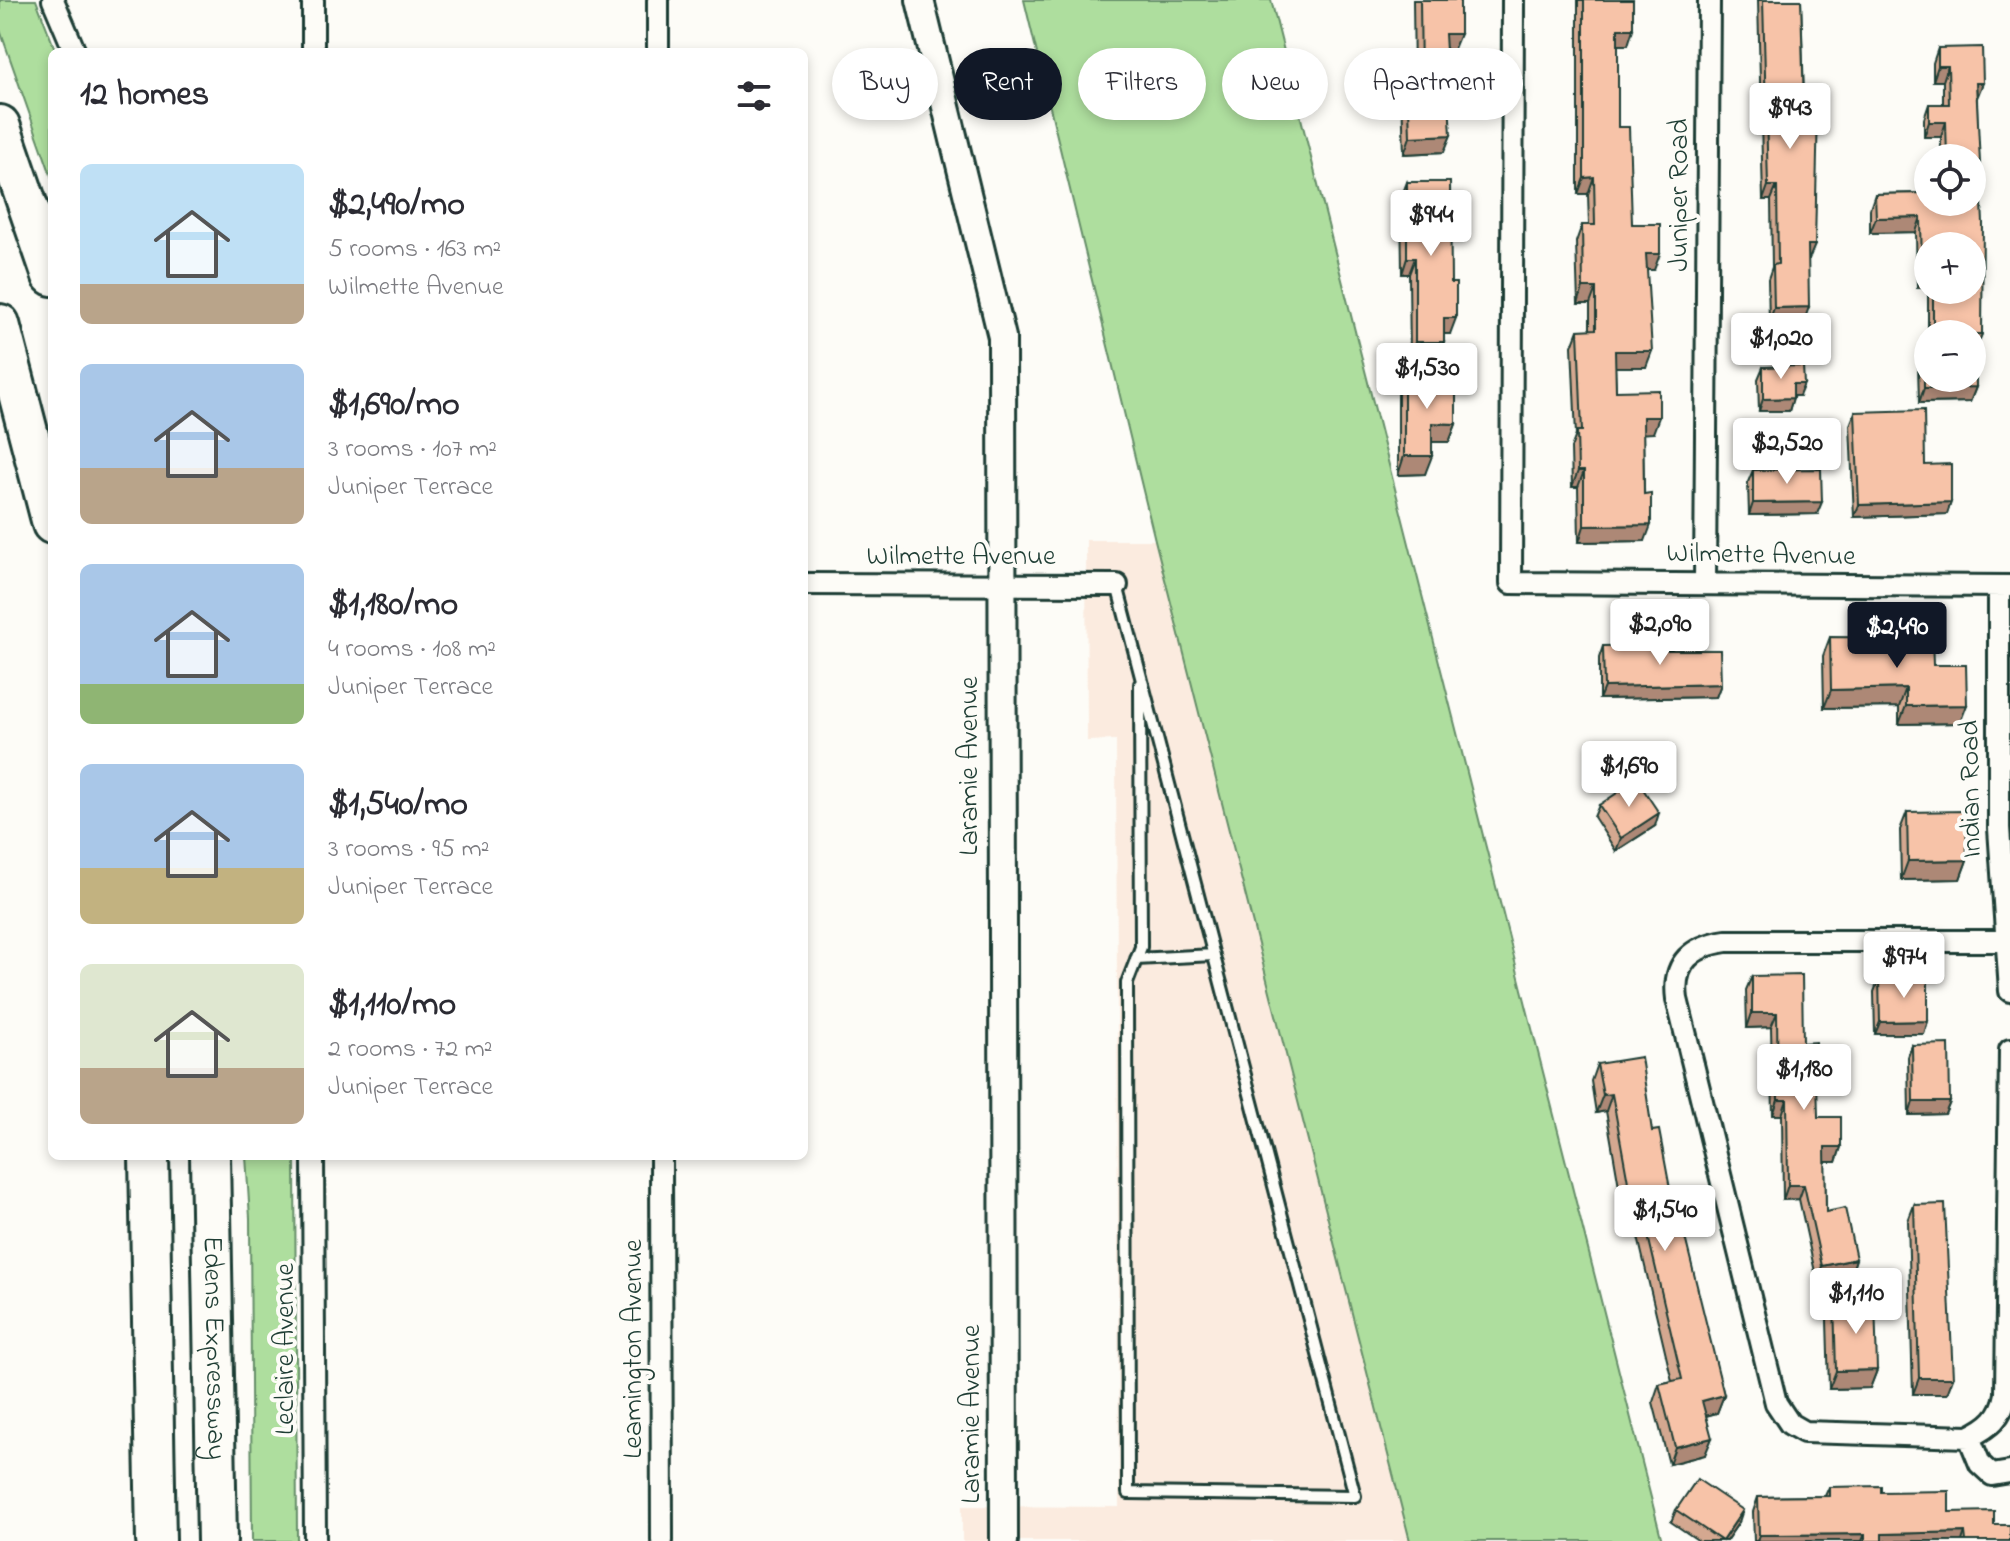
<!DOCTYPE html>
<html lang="en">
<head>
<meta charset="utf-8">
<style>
	body { margin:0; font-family:"Indie Flower",sans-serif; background:#f7f7f7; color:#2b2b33; height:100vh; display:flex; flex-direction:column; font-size:30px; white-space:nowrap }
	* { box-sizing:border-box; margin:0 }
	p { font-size:26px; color:#7c7c81 }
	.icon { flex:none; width:44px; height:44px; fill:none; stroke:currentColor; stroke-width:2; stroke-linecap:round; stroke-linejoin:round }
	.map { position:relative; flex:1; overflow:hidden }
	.side { position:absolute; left:48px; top:48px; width:760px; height:1112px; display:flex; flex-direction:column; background:#fff; border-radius:12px; box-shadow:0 4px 12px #0003 }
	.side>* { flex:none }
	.banner { position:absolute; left:832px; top:48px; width:760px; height:72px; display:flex; gap:16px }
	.tools { position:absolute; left:1914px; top:144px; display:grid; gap:16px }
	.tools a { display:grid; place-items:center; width:72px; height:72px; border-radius:50%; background:#fff; box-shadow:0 4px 12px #0003; font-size:40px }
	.price { position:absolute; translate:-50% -68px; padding:0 18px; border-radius:8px; background:#fff; color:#222; font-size:26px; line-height:52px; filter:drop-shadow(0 2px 4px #0008) }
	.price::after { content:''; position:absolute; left:50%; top:48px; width:24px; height:18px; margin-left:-12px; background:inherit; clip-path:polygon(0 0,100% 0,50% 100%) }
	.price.selected { background:#111827; color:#fff }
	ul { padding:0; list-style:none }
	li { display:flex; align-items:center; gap:24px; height:200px; padding:0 32px }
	li span { display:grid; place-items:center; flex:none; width:224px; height:160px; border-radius:12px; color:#555 }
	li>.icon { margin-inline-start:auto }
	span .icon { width:96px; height:96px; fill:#fffc; stroke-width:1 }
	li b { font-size:34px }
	h2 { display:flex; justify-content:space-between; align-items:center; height:96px; padding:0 32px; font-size:34px }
	.tag { padding:0 28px; border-radius:36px; background:#fff; box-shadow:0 4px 12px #0003; font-size:28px; line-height:72px }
	.tag.selected { background:#111827; color:#fff }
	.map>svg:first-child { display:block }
	.built { fill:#fbebdf }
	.green { fill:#aede9e; stroke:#668e69; stroke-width:2 }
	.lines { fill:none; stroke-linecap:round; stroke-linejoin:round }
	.service-casing { stroke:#1f3d34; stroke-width:16 }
	.minor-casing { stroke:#1f3d34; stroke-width:26 }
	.tertiary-casing { stroke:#1f3d34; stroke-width:32 }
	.motorway-casing { stroke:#1f3d34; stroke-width:44 }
	.service { stroke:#fdfcf7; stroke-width:10 }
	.minor { stroke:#fdfcf7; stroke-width:20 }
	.tertiary { stroke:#fdfcf7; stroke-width:26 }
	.motorway { stroke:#fdfcf7; stroke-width:38 }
	.wall { fill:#d4a890; stroke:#1f3d34; stroke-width:2; fill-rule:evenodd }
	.shaded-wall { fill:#ad8876; stroke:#1f3d34; stroke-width:2 }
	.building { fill:#f7c3a8; stroke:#1f3d34; stroke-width:2 }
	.labels { text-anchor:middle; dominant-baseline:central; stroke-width:8; stroke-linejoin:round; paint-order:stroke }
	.street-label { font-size:28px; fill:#1f3d34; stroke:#fdfcf7 }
</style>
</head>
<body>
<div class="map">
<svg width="2010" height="1541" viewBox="0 0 2010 1541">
	<rect width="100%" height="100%" fill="#fdfcf7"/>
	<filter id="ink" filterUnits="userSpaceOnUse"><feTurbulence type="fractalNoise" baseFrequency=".0125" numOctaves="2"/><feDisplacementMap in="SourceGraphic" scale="16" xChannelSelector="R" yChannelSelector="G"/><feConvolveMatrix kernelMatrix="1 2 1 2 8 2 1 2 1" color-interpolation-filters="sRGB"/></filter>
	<g filter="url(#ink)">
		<!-- built -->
		<path class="built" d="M1086 540H1155L1410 1541H962V1506L1119 1507 1116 740 1087 741Z"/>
		<!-- green -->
		<path class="green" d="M0 0H36L56 52H52V178L0 30Z
			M1024 0H1271L1662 1541H1410L1155 540Z
			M246 1156H295L297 1541H252L250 1218Z"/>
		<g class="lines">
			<defs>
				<path id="service" d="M1117 585 1355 1496 1128 1493 1127 983 1141 947 1140 684
					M1136 959 1214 955"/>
				<path id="minor" d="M53 0 75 52
					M313 0V52
					M658 0V52
					M1513 0 1511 583 2010 586
					M1705 583 1709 0
					M804 584 1117 585
					M1999 587V828L2010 991
					M2007 941H1726C1693 946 1672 962 1677 999L1776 1403 1790 1424 1804 1432 1969 1437C1990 1427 2002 1417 2006 1394L2010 1050
					M313 1156 315 1541
					M661 1156 662 1541
					M1969 1437 1980 1464 1992 1475 2010 1472"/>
				<path id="tertiary" d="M920 0 1002 337 1004 1541"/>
				<g id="motorway">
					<path d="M0 125 52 276"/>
					<path d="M0 324 52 524"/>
					<path d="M149 1156 156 1541"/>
					<path id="s1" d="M210 1156 217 1541"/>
				</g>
			</defs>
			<!-- service casing -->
			<use href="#service" class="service-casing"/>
			<!-- minor casing -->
			<use href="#minor" class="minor-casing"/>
			<!-- tertiary casing -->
			<use href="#tertiary" class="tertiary-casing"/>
			<!-- motorway casing -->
			<use href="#motorway" class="motorway-casing"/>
			<!-- service -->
			<use href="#service" class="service"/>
			<!-- minor -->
			<use href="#minor" class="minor"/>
			<!-- tertiary -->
			<use href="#tertiary" class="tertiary"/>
			<!-- motorway -->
			<use href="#motorway" class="motorway"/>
		</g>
		<!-- wall -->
		<path class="wall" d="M1413 0H1460L1453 51H1446L1444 152 1404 154 1402 95 1408 78 1414 77Z
			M1578 0H1633L1628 45H1618V127L1632 224 1654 270H1647L1646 367H1615L1616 391 1653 433H1643L1645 541 1579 542 1578 487H1572L1571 448 1576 435 1572 346 1578 330H1590V304H1578L1576 242 1582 225H1589L1588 194H1578Z
			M1758 0H1801L1809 259H1808L1804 321 1769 322 1768 279 1772 267 1771 200H1763Z
			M1938 48 1977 98 1982 334 1975 349 1976 387 1970 402 1919 403 1918 365 1924 350H1928V288H1917L1916 232 1870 233V209L1875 194 1922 193V176L1927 161 1928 202 1972 158H1941V137H1924V119L1929 104H1943V81H1933V63ZM1928 246 1972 290H1928ZM1928 334H1972L1928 378Z
			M1407 182 1450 334H1444L1438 358 1410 359 1409 274H1402L1401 198Z
			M1763 367 1799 396H1793L1789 411H1759L1758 379Z
			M1404 376 1456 424 1449 442H1432L1425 474 1398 475V394Z
			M1855 412 1925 465 1951 502 1947 514 1854 517 1850 425Z
			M1753 470 1817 514 1749 515 1748 482Z
			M1830 637 1933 665 1960 723 1899 724V707L1824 708 1823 656Z
			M1603 646 1651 650 1721 684 1716 697 1599 699V658Z
			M1599 805 1655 826 1616 851 1594 817Z
			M1907 812 1967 860 1960 879 1901 880 1900 830Z
			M1752 976 1803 1043 1818 1117 1841 1147 1836 1162H1825L1826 1212 1856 1259 1851 1274 1817 1281 1799 1199 1783 1200 1782 1115H1773L1771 1027 1747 1028 1746 990Z
			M1879 979 1928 1021 1924 1034H1875L1874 992Z
			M1912 1045 1950 1102 1945 1114 1909 1115 1908 1057Z
			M1597 1064 1652 1131 1724 1395 1717 1413 1706 1416 1705 1455 1669 1464 1653 1402 1659 1384 1672 1381 1634 1220 1625 1221 1606 1111 1596 1113 1591 1081Z
			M1914 1205 1947 1394H1913L1908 1221Z
			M1834 1301 1877 1370 1870 1388 1829 1389 1827 1320Z
			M1829 1487 1881 1492 1994 1525 2010 1541H1754L1753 1512 1758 1497 1825 1496Z
			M1676 1510 1739 1522 1726 1541H1699L1671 1522Z"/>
		<!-- shaded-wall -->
		<path class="shaded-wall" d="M1618 29H1633L1628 45H1612Z
			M1445 34H1460L1453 51H1439Z
			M1938 66H1948L1943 81H1933Z
			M1976 83H1983L1977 98Z
			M1929 122H1946L1941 137H1924Z
			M1451 135 1444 152 1404 154 1410 137Z
			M1594 177 1588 194H1578L1584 178Z
			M1768 186H1777L1771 200H1763Z
			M1921 217 1916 232 1870 233 1876 218Z
			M1808 245H1815L1809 259H1803Z
			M1646 254H1660L1654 270H1641Z
			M1407 258H1415L1409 274H1402Z
			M1922 273H1928V288H1917Z
			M1583 288H1596L1590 304H1578Z
			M1809 307 1804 321 1769 322 1774 308Z
			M1444 318H1456L1450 334H1438Z
			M1975 334H1982L1976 349H1972Z
			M1415 342H1444L1438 358 1410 359Z
			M1615 351H1652L1646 367H1609Z
			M1793 384H1804L1799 396H1788Z
			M1976 387 1970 402 1919 403 1924 388Z
			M1793 398 1789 411H1759L1763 399Z
			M1643 417H1659L1653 433 1637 434Z
			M1432 423 1456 424 1449 442H1425Z
			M1404 456H1432L1425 474 1398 475Z
			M1578 471H1584L1578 487H1572Z
			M1822 502 1817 514 1749 515 1753 503Z
			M1951 502 1947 514 1854 517 1859 505Z
			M1651 525 1645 541 1579 542 1584 526Z
			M1721 684 1716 697 1599 699 1604 687Z
			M1906 688 1899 707 1824 708 1831 690Z
			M1967 705 1960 723 1899 724 1906 706Z
			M1659 813 1655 826 1616 851 1621 838Z
			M1967 860 1960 879 1901 880 1908 861Z
			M1752 1013H1777L1771 1027 1747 1028Z
			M1928 1021 1924 1034H1875L1880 1022Z
			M1612 1094 1606 1111 1596 1113 1603 1095Z
			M1778 1100H1787L1782 1115H1773Z
			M1913 1102H1950L1945 1114 1909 1115Z
			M1825 1147H1841L1836 1162H1820Z
			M1788 1185H1804L1799 1199 1783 1200Z
			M1640 1202 1634 1220 1625 1221 1632 1204Z
			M1856 1259 1851 1274 1817 1281 1822 1266Z
			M1877 1370 1870 1388 1829 1389 1836 1371Z
			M1919 1378H1953L1947 1394H1913Z
			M1724 1395 1717 1413 1696 1418 1702 1401Z
			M1712 1438 1705 1455 1669 1464 1675 1447Z
			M1743 1510 1739 1522 1726 1541H1722Z
			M1965 1532 1962 1541H1879L1882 1534Z
			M1865 1534 1862 1541H1757L1759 1535Z"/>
		<!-- building -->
		<path class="building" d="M1420 0H1460V34H1445L1451 135 1410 137 1408 78 1421 77Z
			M1584 0H1633V29H1618V127H1629L1632 224H1660V254H1646L1652 351H1615L1616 391 1659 390V417H1643L1644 494 1651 493V525L1584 526V471H1578L1577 431H1582L1578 330 1596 329V288H1583L1582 225H1595L1594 177 1584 178Z
			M1763 0H1801L1804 108H1818L1815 245H1808L1809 307 1774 308 1773 265 1778 264 1777 186H1768Z
			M1982 47 1983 83H1976L1983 223 1982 334H1975L1976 387 1924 388V350H1928V378H1972V334H1933V290H1972V246H1928V273H1922L1921 217 1876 218 1875 194 1928 193V161V202H1972V158H1947L1946 122H1929V104H1949L1948 66H1938V48Z
			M1407 182H1450L1451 283H1456V318H1444V342H1415V258H1407Z
			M1803 366 1804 384H1793V398L1763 399V367Z
			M1404 376H1456V424L1432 423V456H1404Z
			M1924 410 1925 465 1951 464V502L1859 505 1855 412Z
			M1821 469 1822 502 1753 503V470Z
			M1830 637 1932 638 1933 665H1966L1967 705 1906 706V688L1831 690Z
			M1651 645V650H1720L1721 684 1604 687 1603 646Z
			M1637 780 1659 813 1621 838 1599 805Z
			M1966 811 1967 860 1908 861 1907 812Z
			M1802 975 1803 1043 1816 1042 1818 1117H1841V1147H1825L1826 1212 1845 1208 1856 1259 1822 1266 1804 1185H1788L1787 1100H1778L1777 1013H1752V976Z
			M1928 978V1021L1880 1022 1879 979Z
			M1949 1044 1950 1102H1913L1912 1045Z
			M1641 1057 1652 1131 1659 1130 1674 1210 1678 1209 1724 1395 1702 1401 1712 1438 1675 1447 1659 1384 1682 1379 1640 1202 1632 1204 1612 1094 1603 1095 1597 1064Z
			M1945 1204 1953 1378H1919L1914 1205Z
			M1875 1300 1877 1370 1836 1371 1834 1301Z
			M1697 1479 1743 1510 1722 1541 1676 1510Z
			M1881 1486V1492L1949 1491V1512L1994 1511V1525H2010V1541H1966L1965 1532 1882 1534V1541H1865V1534L1759 1535 1758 1497 1829 1496V1487Z"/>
	</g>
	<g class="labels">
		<!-- street labels -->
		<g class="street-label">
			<text transform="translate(1680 195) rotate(-90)">Juniper Road</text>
			<text transform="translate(1761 556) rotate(1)">Wilmette Avenue</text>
			<text x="961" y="557">Wilmette Avenue</text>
			<text transform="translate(970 766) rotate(-90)">Laramie Avenue</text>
			<text transform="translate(1972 789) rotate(-91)">Indian Road</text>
			<text stroke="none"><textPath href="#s1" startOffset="192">Edens Expressway</textPath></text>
			<text transform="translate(286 1349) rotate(-90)">Leclaire Avenue</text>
			<text transform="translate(634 1349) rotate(-90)">Leamington Avenue</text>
			<text transform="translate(972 1414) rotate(-90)">Laramie Avenue</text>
		</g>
	</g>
</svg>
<div class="tools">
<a><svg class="icon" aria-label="locate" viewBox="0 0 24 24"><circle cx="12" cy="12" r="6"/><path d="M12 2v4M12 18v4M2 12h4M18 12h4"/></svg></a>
<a>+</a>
<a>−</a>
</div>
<b class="price" style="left:1790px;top:151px">$943</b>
<b class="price" style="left:1431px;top:258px">$944</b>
<b class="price" style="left:1781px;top:381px">$1,020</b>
<b class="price" style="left:1427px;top:411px">$1,530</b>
<b class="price" style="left:1787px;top:486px">$2,520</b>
<b class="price" style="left:1660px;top:667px">$2,090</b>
<b class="price selected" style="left:1897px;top:670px">$2,490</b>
<b class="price" style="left:1629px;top:809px">$1,690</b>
<b class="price" style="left:1904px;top:1000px">$974</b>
<b class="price" style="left:1804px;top:1112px">$1,180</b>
<b class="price" style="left:1665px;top:1253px">$1,540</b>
<b class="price" style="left:1856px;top:1336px">$1,110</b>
<div class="banner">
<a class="tag">Buy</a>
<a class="tag selected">Rent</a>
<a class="tag">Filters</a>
<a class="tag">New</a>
<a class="tag">Apartment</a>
</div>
<section class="side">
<h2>12 homes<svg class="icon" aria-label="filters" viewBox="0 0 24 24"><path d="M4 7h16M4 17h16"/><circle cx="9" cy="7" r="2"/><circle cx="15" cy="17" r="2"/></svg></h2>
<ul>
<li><span style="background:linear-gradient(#bfe0f5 75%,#b9a48a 0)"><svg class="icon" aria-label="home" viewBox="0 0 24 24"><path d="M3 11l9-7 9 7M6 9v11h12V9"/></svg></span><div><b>$2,490/mo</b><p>5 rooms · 163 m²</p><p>Wilmette Avenue</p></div></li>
<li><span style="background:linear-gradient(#a9c7e8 65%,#b9a48a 0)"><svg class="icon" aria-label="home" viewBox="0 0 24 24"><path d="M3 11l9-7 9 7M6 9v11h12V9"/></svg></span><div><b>$1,690/mo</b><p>3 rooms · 107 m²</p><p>Juniper Terrace</p></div></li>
<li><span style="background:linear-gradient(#a9c7e8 75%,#8fb573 0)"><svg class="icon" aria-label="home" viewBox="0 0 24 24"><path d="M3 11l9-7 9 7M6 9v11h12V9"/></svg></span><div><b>$1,180/mo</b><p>4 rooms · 108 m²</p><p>Juniper Terrace</p></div></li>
<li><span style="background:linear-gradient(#a9c7e8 65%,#c2b280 0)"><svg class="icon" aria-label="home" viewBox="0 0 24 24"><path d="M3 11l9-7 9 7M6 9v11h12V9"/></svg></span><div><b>$1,540/mo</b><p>3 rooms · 95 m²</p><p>Juniper Terrace</p></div></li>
<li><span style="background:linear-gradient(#dfe7d0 65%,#b9a48a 0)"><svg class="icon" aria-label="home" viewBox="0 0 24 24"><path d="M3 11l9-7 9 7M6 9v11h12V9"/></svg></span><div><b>$1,110/mo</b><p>2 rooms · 72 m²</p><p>Juniper Terrace</p></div></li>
</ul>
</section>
</div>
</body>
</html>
